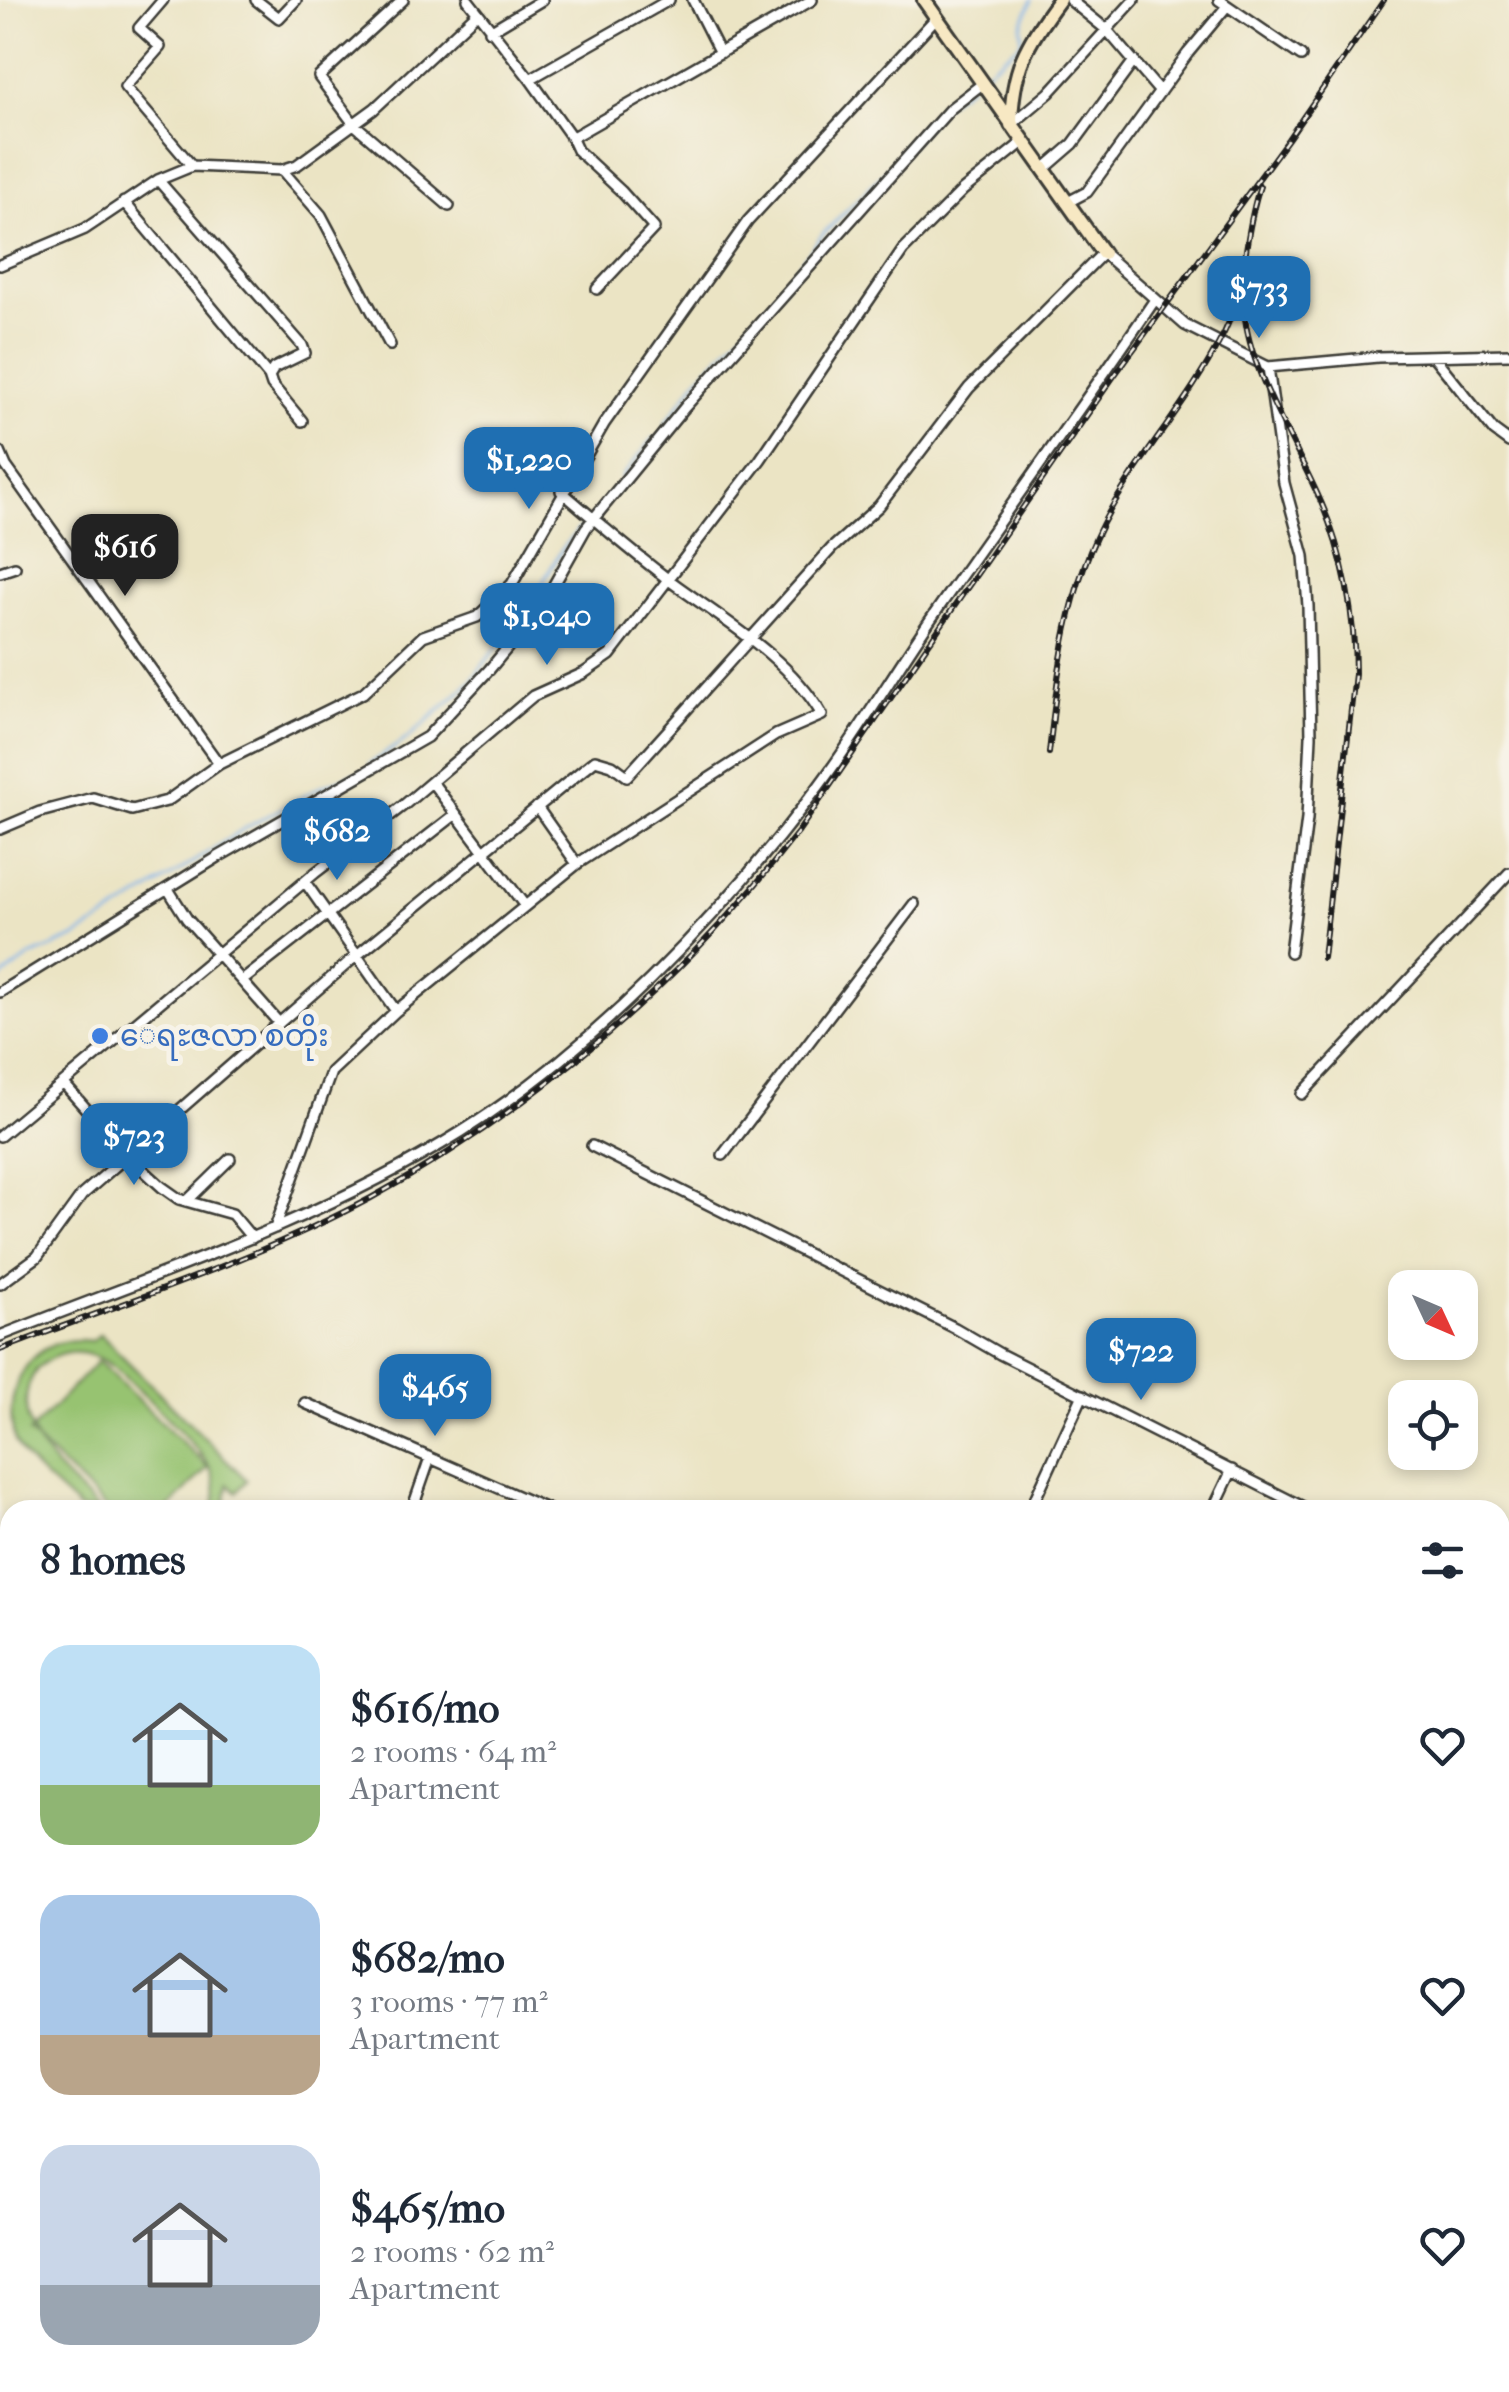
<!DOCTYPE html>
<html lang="en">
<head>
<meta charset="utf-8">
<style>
	body { margin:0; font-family:"IM FELL French Canon","Noto Sans Myanmar",serif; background:#f2f2f3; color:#1f2937; height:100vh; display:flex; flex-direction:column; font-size:38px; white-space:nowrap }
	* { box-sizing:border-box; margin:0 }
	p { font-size:32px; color:#747a83 }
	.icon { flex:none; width:55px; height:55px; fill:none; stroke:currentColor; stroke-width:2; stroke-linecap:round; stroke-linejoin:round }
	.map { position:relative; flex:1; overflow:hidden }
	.sheet { position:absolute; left:0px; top:1500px; width:1510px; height:892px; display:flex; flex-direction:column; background:#fff; border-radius:30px 30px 0 0; box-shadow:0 5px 15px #0003 }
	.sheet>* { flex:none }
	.needle { width:65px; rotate:134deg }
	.buttons { position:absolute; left:1388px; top:1270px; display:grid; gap:20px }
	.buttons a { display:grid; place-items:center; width:90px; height:90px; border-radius:20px; background:#fff; box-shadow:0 5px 15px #0003; font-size:50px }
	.price { position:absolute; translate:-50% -85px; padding:0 22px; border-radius:20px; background:#1f6fb2; color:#fff; font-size:32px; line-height:65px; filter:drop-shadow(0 2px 5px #0008) }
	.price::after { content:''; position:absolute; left:50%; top:60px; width:30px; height:22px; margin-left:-15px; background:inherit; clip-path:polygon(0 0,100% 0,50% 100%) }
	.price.active { background:#222; color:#fff }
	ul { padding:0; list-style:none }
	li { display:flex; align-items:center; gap:30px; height:250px; padding:0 40px }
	li span { display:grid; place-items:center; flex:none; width:280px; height:200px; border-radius:30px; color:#555 }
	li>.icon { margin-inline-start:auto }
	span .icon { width:120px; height:120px; fill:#fffc; stroke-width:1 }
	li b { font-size:42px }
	h2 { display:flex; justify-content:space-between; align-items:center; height:120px; padding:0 40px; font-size:42px }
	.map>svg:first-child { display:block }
	.green { fill:#97c371; stroke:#5a7046; stroke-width:2.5 }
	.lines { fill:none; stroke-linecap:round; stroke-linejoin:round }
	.stream { stroke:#7db2eb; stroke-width:2.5 }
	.runway { stroke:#848070; stroke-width:65 }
	.street-casing { stroke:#3b3a35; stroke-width:14 }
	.secondary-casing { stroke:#3b3a35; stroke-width:18 }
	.street { stroke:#fff; stroke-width:9 }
	.secondary { stroke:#f7e8c3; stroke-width:12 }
	.rail-casing { stroke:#1c1c1c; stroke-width:6 }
	.rail { stroke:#f7f3e8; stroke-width:2.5; stroke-dasharray:8; stroke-linecap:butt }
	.shop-dot { fill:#3f7fe0; stroke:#f7f3e8; stroke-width:4 }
	.labels { text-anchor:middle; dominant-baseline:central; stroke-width:10; stroke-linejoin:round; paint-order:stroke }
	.shop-label { font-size:30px; fill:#366cbe; stroke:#f7f3e8; text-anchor:start }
</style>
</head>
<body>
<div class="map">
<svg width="1509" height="2392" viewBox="0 0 1509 2392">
	<rect width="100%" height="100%" fill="#f7f3e8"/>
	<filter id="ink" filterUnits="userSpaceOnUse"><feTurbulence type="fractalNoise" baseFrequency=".01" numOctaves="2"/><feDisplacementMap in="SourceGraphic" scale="20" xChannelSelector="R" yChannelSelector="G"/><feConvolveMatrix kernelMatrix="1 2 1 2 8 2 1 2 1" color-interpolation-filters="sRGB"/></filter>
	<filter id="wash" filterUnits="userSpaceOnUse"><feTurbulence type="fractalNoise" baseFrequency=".0048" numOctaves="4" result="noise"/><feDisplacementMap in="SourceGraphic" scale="40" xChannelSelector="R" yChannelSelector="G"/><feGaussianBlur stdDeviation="2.25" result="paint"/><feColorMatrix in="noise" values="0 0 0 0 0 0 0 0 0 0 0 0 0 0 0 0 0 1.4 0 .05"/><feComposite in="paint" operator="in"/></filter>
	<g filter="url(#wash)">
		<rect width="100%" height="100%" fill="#ebe4c4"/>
		<!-- green -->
		<path class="green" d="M100 1334 247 1480 237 1492 228 1484 225 1510H213C217 1496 216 1479 209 1466 197 1445 133 1383 113 1367 106 1361 95 1356 86 1354 68 1350 50 1356 37 1369 0 1422 64 1476 99 1510H80C59 1489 28 1467 15 1441 0 1385 34 1332 92 1341Z
			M98 1361 208 1467 167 1510H108L29 1433Z
			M1500 1658 1509 1659V2392H1272L1273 2382H1500Z"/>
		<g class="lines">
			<!-- stream -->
			<path class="stream" d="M983 73 1022 42 1021 27 1032 0
				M665 424 698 379 766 308 823 234 901 156 945 103 971 85
				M621 478 654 438
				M370 764 409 737 470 683 537 592 564 546 581 527
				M0 979 31 956 74 938 144 894 242 830 320 787 355 774"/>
			<!-- runway -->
			<path class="runway" d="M0 2304 10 2308
				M198 2382 222 2392
				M0 2384 19 2392"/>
		</g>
	</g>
	<g filter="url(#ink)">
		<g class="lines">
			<defs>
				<path id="street" d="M163 0 139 28 160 47 125 87 192 166
					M256 0 279 18 296 0
					M403 0 319 77 354 124 449 206
					M468 0 530 79 570 135 577 150 621 191 654 228 597 289
					M693 0 720 53
					M1070 0 1107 30 1160 92
					M1219 0 1301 56
					M490 31 542 0
					M530 79 669 0
					M1011 125 1049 93 1134 0
					M571 138 812 0
					M282 170 321 215 390 345
					M1043 170 1073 144 1134 61
					M158 180 302 345 305 353 274 368 269 376 272 385 302 421
					M124 202 269 376
					M1066 203 1087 192 1188 53 1227 6
					M0 265 85 229 158 180 192 166 282 170 297 165 374 109 477 13
					M1434 357 1494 431 1509 442
					M1268 367 1284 483 1304 556 1308 606 1311 736 1307 819 1290 952
					M0 452 6 466 219 764
					M0 572 15 567
					M432 782 525 906
					M537 807 577 864
					M0 829 40 812 93 798 132 810 167 801 219 764 363 693 423 636 477 617 512 584 604 424 748 221 937 17
					M305 882 396 1011
					M168 889 187 919 279 1023
					M242 981 456 814
					M0 992 218 857 427 737 489 670 542 606 586 528 685 407 950 109 982 84
					M64 1084 129 1157 162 1187 179 1199 232 1214 252 1238
					M1302 1094 1509 873
					M0 1136 315 873 404 805 533 696 584 673 610 655 760 460 903 250 963 190 1023 142
					M592 1146 955 1328 1000 1354 1309 1510
					M723 1155 914 904
					M187 1201 230 1159
					M275 1228 331 1072 396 1011 577 864 776 735 822 715C789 658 725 621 673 583 634 554 597 522 561 491
					M0 1284 37 1257 82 1195 356 956 595 760 612 765 627 776 832 548 879 506 969 388 1103 253 1185 325 1268 367 1378 357 1509 354
					M0 1336C157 1274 317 1222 461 1132 594 1049 717 919 812 795 856 738 892 675 933 616 1007 510 1082 407 1154 301
					M305 1403 549 1510
					M412 1510 430 1458
					M1030 1510 1083 1395
					M1213 1510 1232 1470"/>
				<path id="secondary" d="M924 0 1103 253
					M1011 125C1012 69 1026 44 1059 0"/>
			</defs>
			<!-- street casing -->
			<use href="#street" class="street-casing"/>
			<!-- secondary casing -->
			<use href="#secondary" class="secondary-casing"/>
			<!-- street -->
			<use href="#street" class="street"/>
			<!-- secondary -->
			<use href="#secondary" class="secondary"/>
			<defs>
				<path id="rail" d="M1244 280C1244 292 1243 306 1245 318 1253 379 1297 446 1321 502 1344 555 1355 617 1355 674L1323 958
					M1049 753C1058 670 1067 586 1109 512 1144 451 1193 396 1224 333 1248 283 1243 235 1260 186
					M0 1350C124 1302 253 1261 371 1198 536 1108 683 981 798 832L1114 376 1288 139 1384 0"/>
			</defs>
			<!-- rail casing -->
			<use href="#rail" class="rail-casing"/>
			<!-- rail -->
			<use href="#rail" class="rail"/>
		</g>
	</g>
	<!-- markers -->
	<circle class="shop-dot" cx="100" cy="1036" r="10"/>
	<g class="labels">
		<!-- shop labels -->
		<g class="shop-label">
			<text x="120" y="1036">ေရႊဇလာ စတိုး</text>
		</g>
	</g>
</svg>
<div class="buttons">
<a><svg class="needle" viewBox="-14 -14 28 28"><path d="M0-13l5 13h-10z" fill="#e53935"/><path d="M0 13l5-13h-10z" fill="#747a83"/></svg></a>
<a><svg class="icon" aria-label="locate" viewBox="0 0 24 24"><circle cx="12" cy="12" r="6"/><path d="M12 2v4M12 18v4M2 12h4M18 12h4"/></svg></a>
</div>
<b class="price" style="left:1259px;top:341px">$733</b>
<b class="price" style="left:529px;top:512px">$1,220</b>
<b class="price active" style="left:125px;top:599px">$616</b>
<b class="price" style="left:547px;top:668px">$1,040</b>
<b class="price" style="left:337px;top:883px">$682</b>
<b class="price" style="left:134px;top:1188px">$723</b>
<b class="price" style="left:1141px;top:1403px">$722</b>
<b class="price" style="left:435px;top:1439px">$465</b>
<section class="sheet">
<h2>8 homes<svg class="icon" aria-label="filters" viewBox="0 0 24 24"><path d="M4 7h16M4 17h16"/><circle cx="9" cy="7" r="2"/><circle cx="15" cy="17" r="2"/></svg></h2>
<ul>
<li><span style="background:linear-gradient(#bfe0f5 70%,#8fb573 0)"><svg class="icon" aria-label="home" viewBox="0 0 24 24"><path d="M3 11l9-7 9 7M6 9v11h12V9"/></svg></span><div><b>$616/mo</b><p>2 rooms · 64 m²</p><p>Apartment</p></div><svg class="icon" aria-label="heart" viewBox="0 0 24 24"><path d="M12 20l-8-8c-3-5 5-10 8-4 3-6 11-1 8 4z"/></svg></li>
<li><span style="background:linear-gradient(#a9c7e8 70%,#b9a48a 0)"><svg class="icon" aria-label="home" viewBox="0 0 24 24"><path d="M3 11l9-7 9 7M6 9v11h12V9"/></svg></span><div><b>$682/mo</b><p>3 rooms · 77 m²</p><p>Apartment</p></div><svg class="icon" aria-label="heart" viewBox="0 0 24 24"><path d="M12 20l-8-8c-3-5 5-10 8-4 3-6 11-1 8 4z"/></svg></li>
<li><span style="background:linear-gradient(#c9d6e8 70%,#9aa5b1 0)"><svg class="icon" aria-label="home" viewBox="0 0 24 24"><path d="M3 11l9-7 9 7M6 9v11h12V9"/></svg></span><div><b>$465/mo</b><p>2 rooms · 62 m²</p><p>Apartment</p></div><svg class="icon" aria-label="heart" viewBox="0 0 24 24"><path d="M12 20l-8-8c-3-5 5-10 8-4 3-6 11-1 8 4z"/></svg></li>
</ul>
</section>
</div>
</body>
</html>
